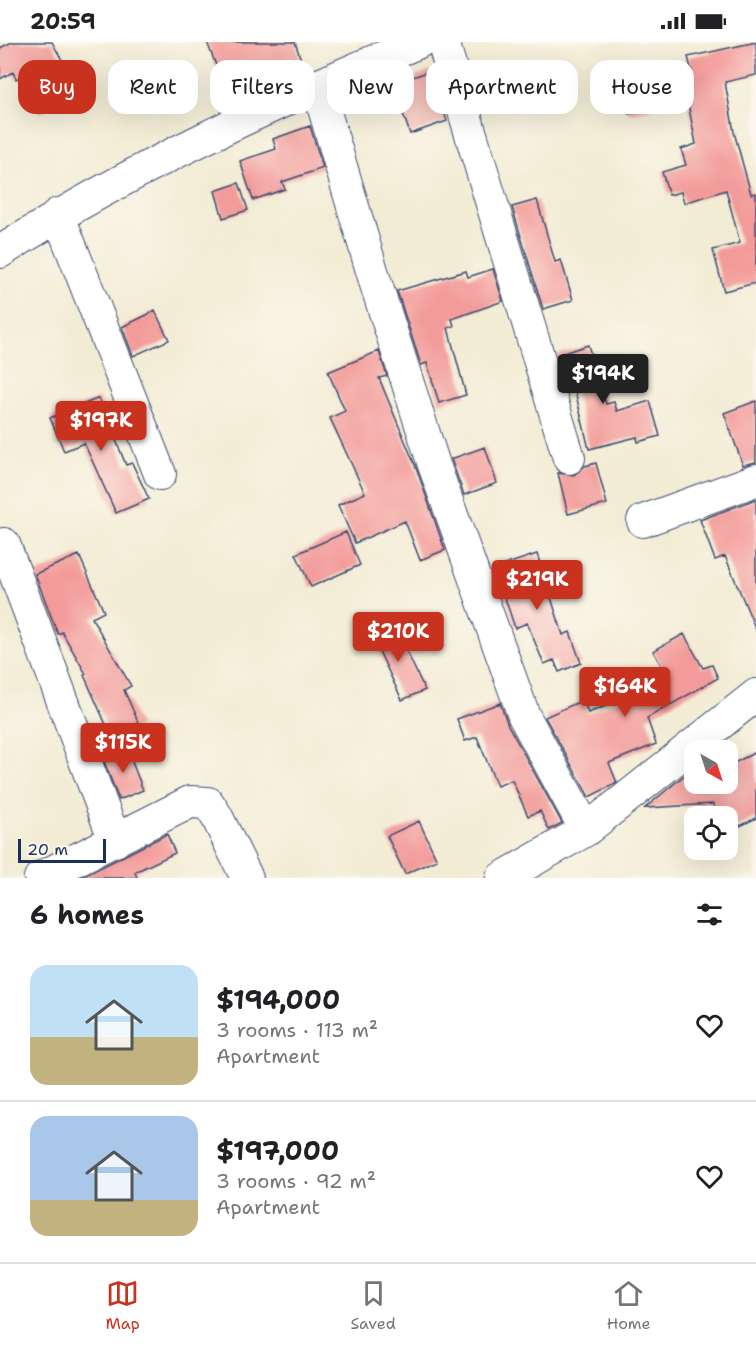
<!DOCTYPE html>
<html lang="en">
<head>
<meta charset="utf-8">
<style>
	body { margin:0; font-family:"Shantell Sans",sans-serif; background:#f6f6f6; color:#202124; height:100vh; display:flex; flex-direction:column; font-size:22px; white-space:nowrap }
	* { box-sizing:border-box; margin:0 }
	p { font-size:20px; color:#757577 }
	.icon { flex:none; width:33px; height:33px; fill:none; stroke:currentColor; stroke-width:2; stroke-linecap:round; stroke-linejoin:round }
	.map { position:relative; height:836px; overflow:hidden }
	.panel { display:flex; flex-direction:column; background:#fff; flex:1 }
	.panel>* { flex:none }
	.top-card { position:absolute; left:18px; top:18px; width:720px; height:54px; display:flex; gap:12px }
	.needle { width:39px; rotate:141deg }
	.controls { position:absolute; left:684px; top:698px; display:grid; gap:12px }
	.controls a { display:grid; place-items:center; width:54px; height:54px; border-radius:12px; background:#fff; box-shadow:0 6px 24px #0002; font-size:30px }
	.scale { position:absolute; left:18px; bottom:15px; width:88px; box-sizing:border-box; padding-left:6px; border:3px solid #1b2f5e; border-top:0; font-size:16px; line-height:21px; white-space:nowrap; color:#1b2f5e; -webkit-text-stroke:4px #fbf7ec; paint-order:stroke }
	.price { position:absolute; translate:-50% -51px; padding:0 14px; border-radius:6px; background:#c8321e; color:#fff; font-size:20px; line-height:39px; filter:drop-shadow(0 2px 3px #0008) }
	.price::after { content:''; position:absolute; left:50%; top:36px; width:18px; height:14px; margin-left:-9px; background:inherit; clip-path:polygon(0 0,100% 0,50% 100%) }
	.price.on { background:#222; color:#fff }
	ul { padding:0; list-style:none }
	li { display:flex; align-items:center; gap:18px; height:150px; padding:0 30px }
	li+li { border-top:2px solid #e0e0e0 }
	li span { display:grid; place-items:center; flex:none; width:168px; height:120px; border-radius:18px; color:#555 }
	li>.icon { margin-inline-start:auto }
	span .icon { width:72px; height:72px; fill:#fffc; stroke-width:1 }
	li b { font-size:26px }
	h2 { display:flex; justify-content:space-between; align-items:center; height:72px; padding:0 30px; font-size:26px }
	.pill { padding:0 21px; border-radius:18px; background:#fff; box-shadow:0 6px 24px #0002; font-size:21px; line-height:54px }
	.pill.on { background:#c8321e; color:#fff }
	.status { display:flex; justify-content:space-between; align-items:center; height:42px; padding:0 30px; background:#fff; direction:ltr }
	.status svg { height:16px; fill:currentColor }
	.menu { display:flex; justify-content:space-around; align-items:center; height:84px; border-top:2px solid #e0e0e0; background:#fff; font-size:16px; color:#757577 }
	.menu a { display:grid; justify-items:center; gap:3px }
	.menu .on { color:#c8321e }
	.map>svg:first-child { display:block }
	.building { fill:#f39b9a }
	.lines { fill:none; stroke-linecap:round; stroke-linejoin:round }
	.minor-casing { stroke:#3b4b70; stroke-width:34 }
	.minor { stroke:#fff; stroke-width:32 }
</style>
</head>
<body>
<div class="status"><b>20:59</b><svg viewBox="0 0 49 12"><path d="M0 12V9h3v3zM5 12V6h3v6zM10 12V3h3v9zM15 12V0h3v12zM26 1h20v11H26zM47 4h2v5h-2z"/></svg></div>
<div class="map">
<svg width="756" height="836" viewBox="0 0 756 836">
	<rect width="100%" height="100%" fill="#fbf7ec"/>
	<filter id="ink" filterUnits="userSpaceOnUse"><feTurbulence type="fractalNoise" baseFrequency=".0167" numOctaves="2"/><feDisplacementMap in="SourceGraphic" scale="12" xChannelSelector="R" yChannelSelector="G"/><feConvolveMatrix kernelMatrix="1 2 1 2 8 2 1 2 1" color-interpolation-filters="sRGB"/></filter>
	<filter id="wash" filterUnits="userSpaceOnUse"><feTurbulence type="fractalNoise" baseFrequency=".008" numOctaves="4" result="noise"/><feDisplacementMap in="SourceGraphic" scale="24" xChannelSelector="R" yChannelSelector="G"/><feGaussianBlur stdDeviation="1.35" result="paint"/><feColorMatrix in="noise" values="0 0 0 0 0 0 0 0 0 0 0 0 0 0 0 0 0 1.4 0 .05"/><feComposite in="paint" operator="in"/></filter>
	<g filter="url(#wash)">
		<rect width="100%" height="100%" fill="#f3ecd5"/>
		<g id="blocks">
			<!-- building -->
			<path class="building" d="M12 0H52L79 49 40 71 20 35 16 37 13 30 0 37V6Z
				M207 0H295L303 24 264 37 265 40 228 54Z
				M756 0V33L725 40 734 90 751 152 756 151V241L724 249 713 208 740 201 726 148 684 161 681 150 669 153 662 130 686 123 681 107 696 102 687 56 629 72 623 49 692 30 688 15Z
				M430 29 447 79 410 92 393 42Z
				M310 84 323 126 282 140 285 147 253 158 240 119 276 107 273 97Z
				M239 141 248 168 223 176 215 149Z
				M537 158 555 220 561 218 573 258 543 267 512 165Z
				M493 227 503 259 452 277 454 284 448 286 466 353 439 361 427 321 421 323 397 249 466 229 468 235Z
				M155 269 169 298 133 314 122 285Z
				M588 303 606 362 614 360 617 369 650 359 660 394 638 400 637 395 589 407 575 349 568 351 557 313Z
				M379 309 387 334 379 336 417 428 445 508 420 518 405 479 355 501 338 463 365 451 330 376 345 369 328 330Z
				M99 356 126 423 132 421 149 457 116 471 84 401 64 409 50 376Z
				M756 359V420L743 423 724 371Z
				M485 405 497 441 464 453 451 417Z
				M596 421 607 462 568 472 558 431 574 433 585 424Z
				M756 457V588L725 514 715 518 700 478Z
				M346 490 360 523 311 545 296 512Z
				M537 512 563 593 570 590 581 621 559 630 554 618 544 622 527 581 515 586 495 526Z
				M79 513 104 570 92 576 131 644 124 648 140 684 112 696 84 633 86 632 62 590 58 592 35 532Z
				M394 583 425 648 402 658 372 594Z
				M684 592 703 626 712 623 718 636 647 676 656 702 609 721 617 741 589 755 545 675 583 658 588 671 670 639 653 609Z
				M500 661 508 683 562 781 549 788 540 769 528 774 512 738 497 744 477 695 465 699 457 677Z
				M127 707 143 748 119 758 103 717Z
				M756 710V776L728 790V774H719L713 762 645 766 686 732 690 741H728V724Z
				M419 779 437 818 405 832 387 794Z
				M167 792 175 811 135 830 137 836H80Z"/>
		</g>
	</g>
	<g filter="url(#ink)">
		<use href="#blocks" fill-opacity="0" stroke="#3b4b70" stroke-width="1.5"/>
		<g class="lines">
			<defs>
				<path id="minor" d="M443 0 569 416
					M317 43 375 239 434 423 524 674 586 788
					M58 172 160 432
					M0 210C131 126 276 60 419 0
					M643 479 756 438
					M4 502 115 799
					M40 836 190 760 208 761 217 775 247 836
					M502 836 586 788 756 653"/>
			</defs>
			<!-- minor casing -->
			<use href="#minor" class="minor-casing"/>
			<!-- minor -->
			<use href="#minor" class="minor"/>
		</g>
	</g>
</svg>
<div class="controls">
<a><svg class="needle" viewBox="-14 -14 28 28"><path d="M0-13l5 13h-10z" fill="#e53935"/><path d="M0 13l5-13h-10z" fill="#757577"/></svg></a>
<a><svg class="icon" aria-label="locate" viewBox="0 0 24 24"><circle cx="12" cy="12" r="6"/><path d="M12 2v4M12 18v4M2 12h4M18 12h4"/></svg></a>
</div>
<div class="scale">20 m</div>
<b class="price on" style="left:603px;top:363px">$194K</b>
<b class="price" style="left:101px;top:410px">$197K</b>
<b class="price" style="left:537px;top:569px">$219K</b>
<b class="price" style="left:398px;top:621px">$210K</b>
<b class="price" style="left:625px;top:676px">$164K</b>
<b class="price" style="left:123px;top:732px">$115K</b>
<div class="top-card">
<a class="pill on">Buy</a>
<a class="pill">Rent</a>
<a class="pill">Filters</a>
<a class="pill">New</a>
<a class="pill">Apartment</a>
<a class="pill">House</a>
</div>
</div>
<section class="panel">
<h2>6 homes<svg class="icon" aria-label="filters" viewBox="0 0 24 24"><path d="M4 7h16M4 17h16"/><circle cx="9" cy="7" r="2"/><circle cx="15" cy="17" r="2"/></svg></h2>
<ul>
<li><span style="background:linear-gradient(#bfe0f5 60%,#c2b280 0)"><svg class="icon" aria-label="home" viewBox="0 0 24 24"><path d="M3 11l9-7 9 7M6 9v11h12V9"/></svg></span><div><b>$194,000</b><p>3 rooms · 113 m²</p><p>Apartment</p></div><svg class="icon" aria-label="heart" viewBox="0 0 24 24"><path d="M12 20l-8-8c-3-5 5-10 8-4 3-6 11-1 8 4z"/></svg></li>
<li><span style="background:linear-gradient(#a9c7e8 70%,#c2b280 0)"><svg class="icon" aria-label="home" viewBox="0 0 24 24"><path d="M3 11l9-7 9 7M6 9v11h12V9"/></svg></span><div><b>$197,000</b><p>3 rooms · 92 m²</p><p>Apartment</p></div><svg class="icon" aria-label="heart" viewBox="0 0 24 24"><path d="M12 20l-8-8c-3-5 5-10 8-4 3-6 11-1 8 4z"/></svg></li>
</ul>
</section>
<nav class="menu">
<a class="on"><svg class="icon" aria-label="map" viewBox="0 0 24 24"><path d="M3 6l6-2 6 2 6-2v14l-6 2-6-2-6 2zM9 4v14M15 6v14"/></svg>Map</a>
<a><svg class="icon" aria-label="saved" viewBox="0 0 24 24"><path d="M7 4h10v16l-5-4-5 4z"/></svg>Saved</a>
<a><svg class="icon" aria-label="home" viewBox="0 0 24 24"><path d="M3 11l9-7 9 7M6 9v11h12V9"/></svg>Home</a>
</nav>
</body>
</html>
